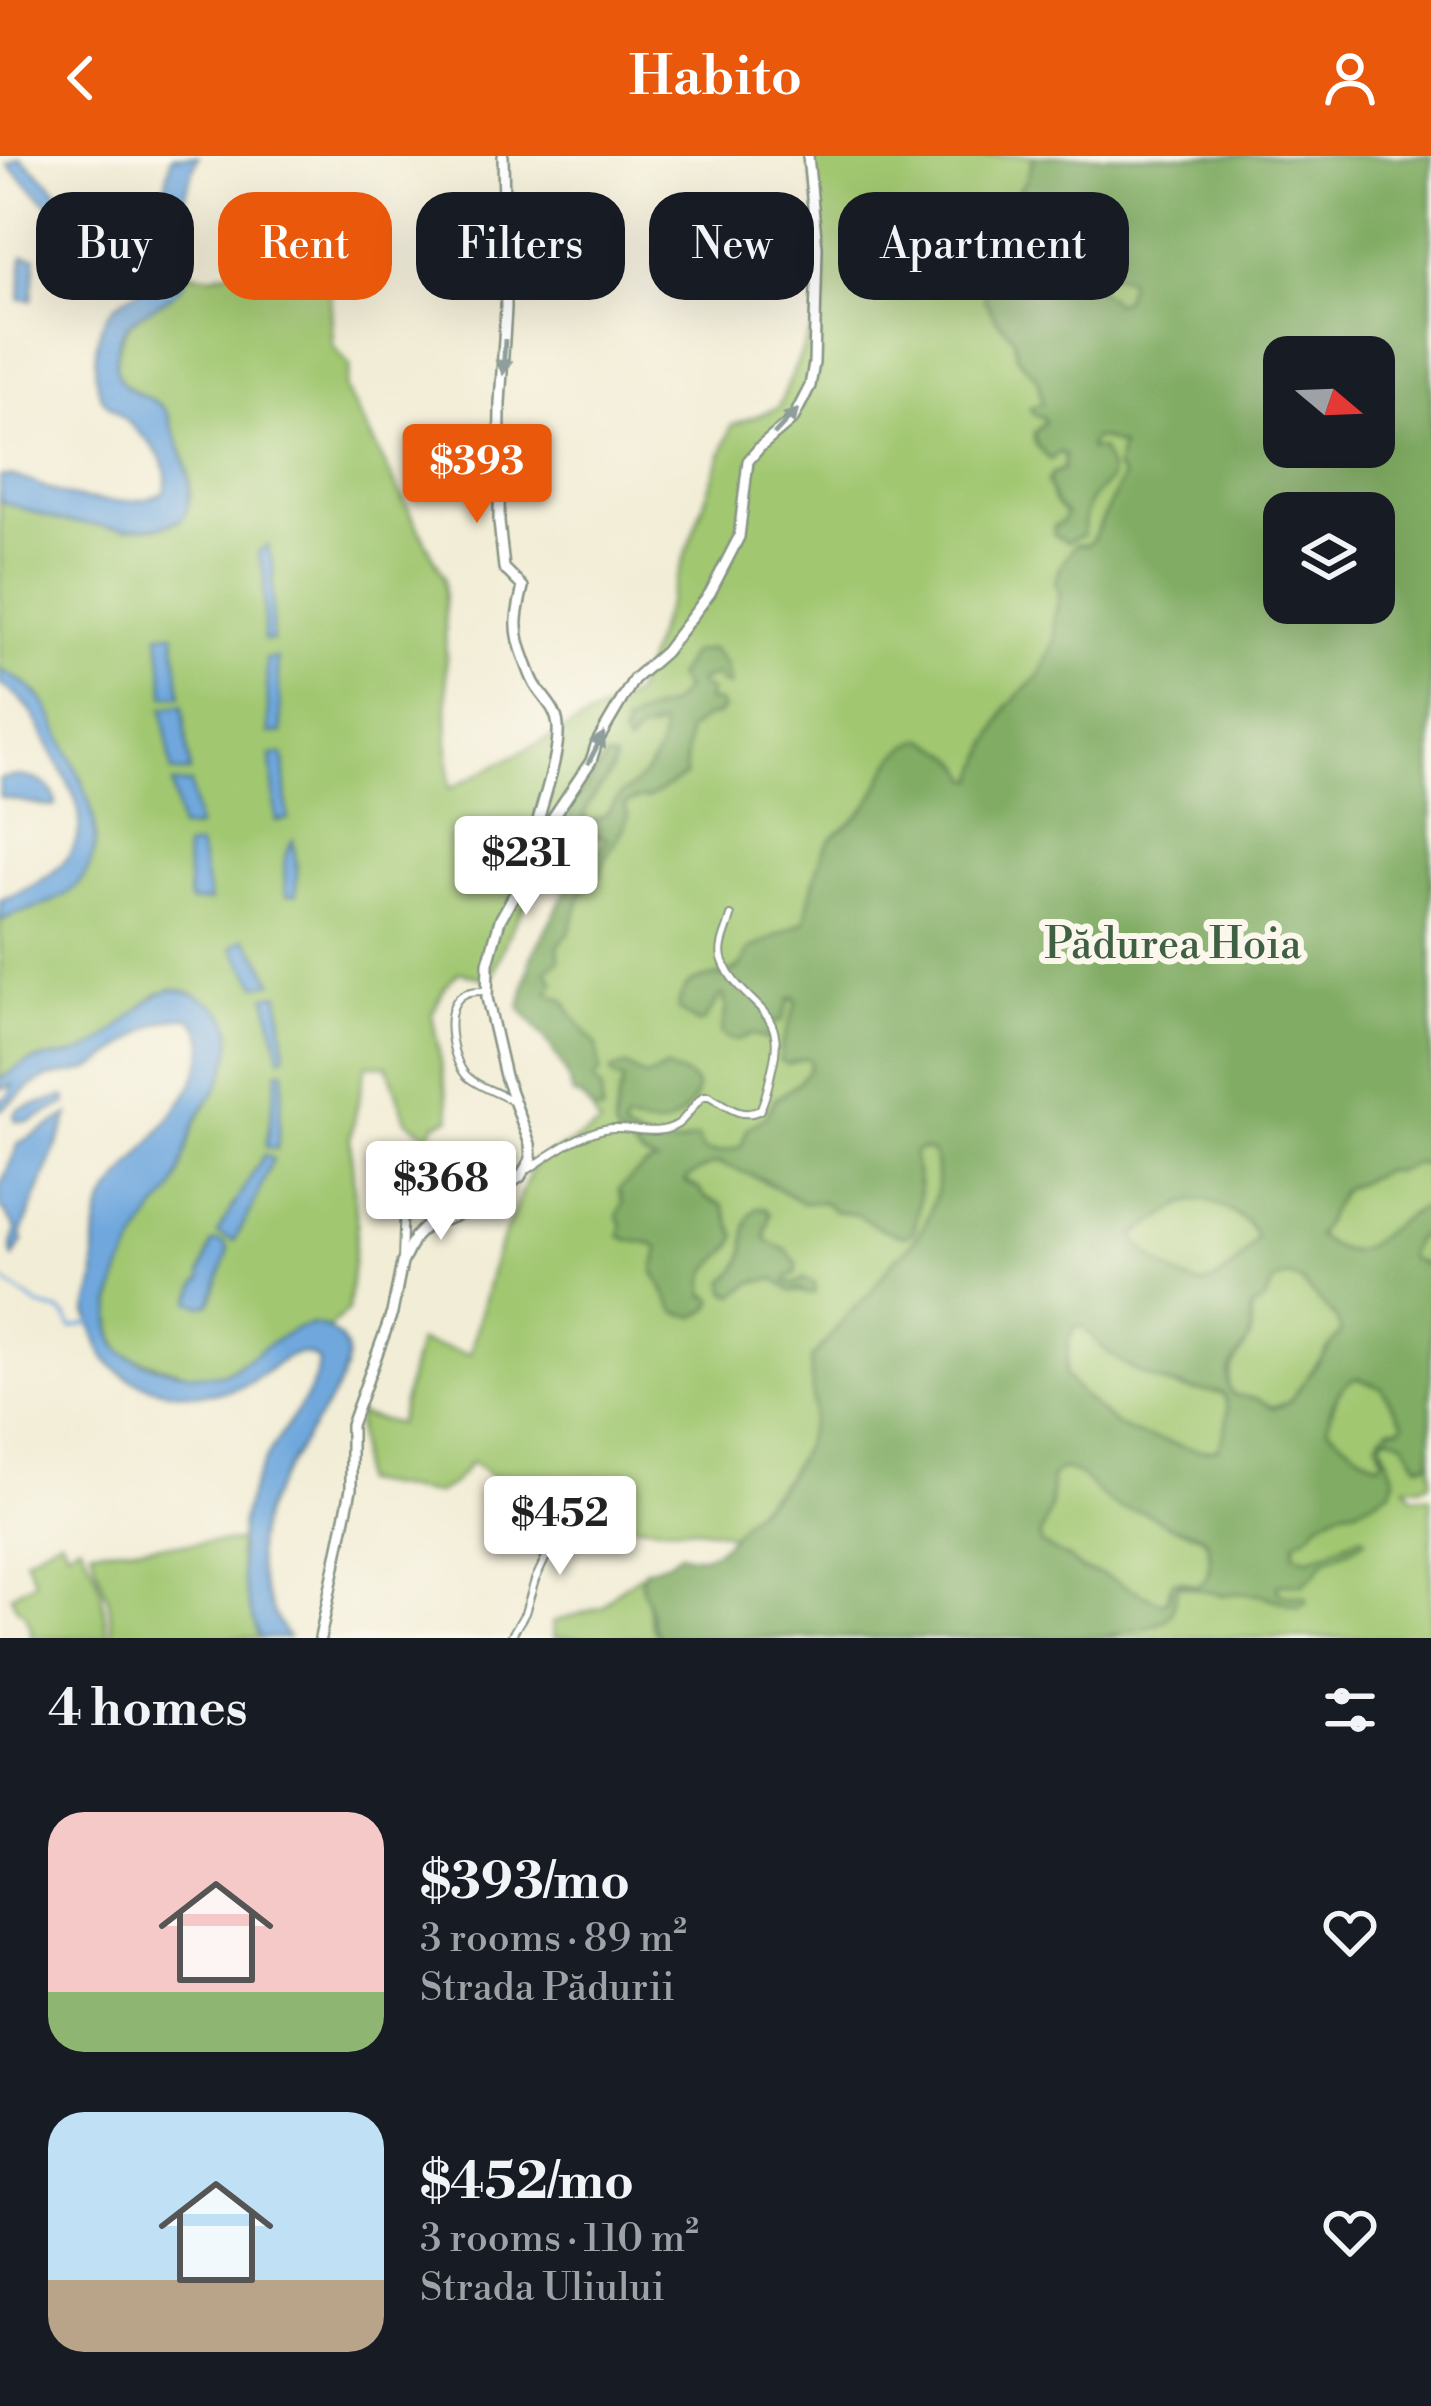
<!DOCTYPE html>
<html lang="en">
<head>
<meta charset="utf-8">
<style>
	body { margin:0; font-family:"Libre Bodoni",serif; background:#242831; color:#f1f3f6; height:100vh; display:flex; flex-direction:column; font-size:45px; white-space:nowrap }
	* { box-sizing:border-box; margin:0 }
	p { font-size:39px; color:#9ea1a6 }
	.icon { flex:none; width:66px; height:66px; fill:none; stroke:currentColor; stroke-width:2; stroke-linecap:round; stroke-linejoin:round }
	.map { position:relative; height:1482px; overflow:hidden }
	.panel { display:flex; flex-direction:column; background:#171b24; flex:1 }
	.panel>* { flex:none }
	.hud { position:absolute; left:36px; top:36px; width:1359px; height:108px; display:flex; gap:24px }
	.needle { width:78px; rotate:109deg }
	.controls { position:absolute; left:1263px; top:180px; display:grid; gap:24px }
	.controls a { display:grid; place-items:center; width:132px; height:132px; border-radius:24px; background:#171b24; box-shadow:0 12px 48px #0002; font-size:60px }
	.price { position:absolute; translate:-50% -102px; padding:0 27px; border-radius:12px; background:#fff; color:#222; font-size:39px; line-height:78px; filter:drop-shadow(0 3px 6px #0008) }
	.price::after { content:''; position:absolute; left:50%; top:72px; width:36px; height:27px; margin-left:-18px; background:inherit; clip-path:polygon(0 0,100% 0,50% 100%) }
	.price.on { background:#ea580c; color:#fff }
	ul { padding:0; list-style:none }
	li { display:flex; align-items:center; gap:36px; height:300px; padding:0 48px }
	li span { display:grid; place-items:center; flex:none; width:336px; height:240px; border-radius:36px; color:#555 }
	li>.icon { margin-inline-start:auto }
	span .icon { width:144px; height:144px; fill:#fffc; stroke-width:1 }
	li b { font-size:51px }
	h2 { display:flex; justify-content:space-between; align-items:center; height:144px; padding:0 48px; font-size:51px }
	.pill { padding:0 42px; border-radius:36px; background:#171b24; box-shadow:0 12px 48px #0002; font-size:42px; line-height:108px }
	.pill.on { background:#ea580c; color:#fff }
	header { display:flex; justify-content:space-between; align-items:center; height:156px; padding:0 48px; background:#ea580c; color:#fff; font-size:54px; font-weight:600 }
	.map>svg:first-child { display:block }
	.green { fill:#a1c771; stroke:#608252; stroke-width:3; fill-rule:evenodd }
	.forest { fill:#80ac63; stroke:#50744c; stroke-width:3; fill-rule:evenodd }
	.water { fill:#6fa8de; stroke:#477289; stroke-width:3 }
	.lines { fill:none; stroke-linecap:round; stroke-linejoin:round }
	.stream { stroke:#6fa8de; stroke-width:3 }
	.minor-casing { stroke:#889585; stroke-width:10 }
	.tertiary-casing { stroke:#889585; stroke-width:14 }
	.minor { stroke:#fff; stroke-width:6 }
	.tertiary { stroke:#fff; stroke-width:9 }
	.oneway { fill:#8f9e9a }
	.labels { text-anchor:middle; dominant-baseline:central; stroke-width:12; stroke-linejoin:round; paint-order:stroke }
	.park-label { font-size:42px; fill:#406043; stroke:#fbf7ec }
</style>
</head>
<body>
<header><svg class="icon" aria-label="back" viewBox="0 0 24 24"><path d="M15 5l-7 7 7 7"/></svg>Habito<svg class="icon" aria-label="person" viewBox="0 0 24 24"><circle cx="12" cy="8" r="4"/><path d="M4 21q1-7 8-7t8 7"/></svg></header>
<div class="map">
<svg width="1431" height="1482" viewBox="0 0 1431 1482">
	<rect width="100%" height="100%" fill="#fbf7ec"/>
	<filter id="ink" filterUnits="userSpaceOnUse"><feTurbulence type="fractalNoise" baseFrequency=".00833" numOctaves="2"/><feDisplacementMap in="SourceGraphic" scale="24" xChannelSelector="R" yChannelSelector="G"/><feConvolveMatrix kernelMatrix="1 2 1 2 8 2 1 2 1" color-interpolation-filters="sRGB"/></filter>
	<filter id="wash" filterUnits="userSpaceOnUse"><feTurbulence type="fractalNoise" baseFrequency=".004" numOctaves="4" result="noise"/><feDisplacementMap in="SourceGraphic" scale="48" xChannelSelector="R" yChannelSelector="G"/><feGaussianBlur stdDeviation="2.7" result="paint"/><feColorMatrix in="noise" values="0 0 0 0 0 0 0 0 0 0 0 0 0 0 0 0 0 1.4 0 .05"/><feComposite in="paint" operator="in"/></filter>
	<g filter="url(#wash)">
		<rect width="100%" height="100%" fill="#f2edd6"/>
		<!-- green -->
		<path class="green" d="M811 0H1034L1027 22 1006 53 1002 69 987 100 984 143 995 161 1014 182 1017 201 1038 223 1042 248 1033 250 1030 253 1034 258 1042 261 1045 266 1034 277 1035 287 1050 304 1060 296 1065 300 1063 313 1052 318 1048 326 1055 347 1066 358 1062 366 1054 371V379L1067 386 1083 379C1085 369 1084 357 1089 347 1106 320 1121 333 1101 293H1089L1093 283 1102 282 1121 290 1116 312 1123 321 1092 385 1087 389H1075L1060 412 1055 427 1060 438 1054 463 1055 484 1040 519 1007 551 988 591 976 624 970 623C962 601 945 595 925 583 882 594 886 633 859 659 849 670 831 678 825 692 815 714 810 742 805 765L749 794C746 800 744 807 739 811 717 829 682 810 678 854L698 867 704 865 720 840 724 839 726 853 721 877C730 887 740 884 751 878L768 884 771 868 782 865 787 847 795 841C799 857 782 884 780 904L788 908 805 902 810 905V912L799 927 775 943 764 962 748 972 741 990 726 995 708 996 702 993 697 982C691 983 685 986 679 988 661 994 636 984 623 974L626 966C639 967 652 972 665 969 678 965 706 938 693 925 688 919 673 915 666 912L647 922 626 910 611 915 613 921 623 925C620 938 612 963 615 976L642 1000 657 1005 645 1010 619 1033 623 1047 618 1059 622 1071 620 1080C631 1088 648 1084 659 1092L654 1116 677 1156C692 1161 705 1162 713 1147L711 1140 703 1138C704 1131 706 1114 710 1109 718 1096 728 1104 736 1080L723 1049 706 1042 698 1032 685 1024C690 1018 705 1013 713 1007L742 1014 803 1047 824 1046 836 1055 858 1059 879 1072 905 1080 913 1076C918 1061 921 1041 919 1025 917 1014 913 1006 914 996L926 993 934 998 938 1029 927 1065 905 1096 894 1103 871 1136 844 1163 822 1194 812 1201C809 1212 813 1216 814 1228 814 1240 814 1254 812 1265 798 1325 764 1336 733 1380 696 1363 630 1383 600 1351 596 1346 594 1339 591 1334L531 1322 524 1333 497 1324 471 1306 453 1328 435 1338 360 1326 357 1258 398 1268 418 1186 470 1198 495 1101 534 1008 600 970 592 954 602 956 601 933 592 925 600 916 597 890 572 859 565 845 548 837 554 826 546 815 558 804V790L569 777 582 736 599 722 606 701 623 673 628 659 625 648 637 643 648 642 685 620 688 575 706 561 717 559 722 553 718 546 706 545 709 535 700 530 699 525 718 519 721 527 730 529 725 508 712 493 692 496 677 521 685 534 670 549 646 557 625 569 623 581 628 589 639 575 653 574 661 568C667 591 651 615 634 629 630 632 621 638 618 642 603 659 613 657 589 666L584 660C589 639 611 625 615 605L606 602 587 631 572 646 568 668 579 675 583 686 591 685 598 679 608 682 595 704 579 718 580 689 568 687 562 703 567 733 552 721C518 750 506 781 491 824L459 816 445 831 432 858 451 962 435 968 429 980 406 964 387 909H366L350 983 357 1068 348 1154 329 1172 312 1168 297 1174 225 1216 209 1219H193L137 1203 122 1196 114 1183 111 1159 118 1118 111 1101 110 1074 114 1055 133 1031 166 1000 178 981 197 963 217 932 230 891 228 863C215 850 191 831 171 834 146 837 131 866 112 879 98 890 78 900 61 902 51 903 42 902 32 905 20 908 11 918 0 923V765C27 751 62 750 82 723 113 680 81 622 61 581 55 568 49 551 39 540 28 528 14 521 0 514V338C34 361 63 366 102 369 131 371 152 376 180 365 201 337 186 304 174 276 171 267 169 257 161 251 142 234 110 235 117 199 125 146 170 157 188 117L212 120 328 89 333 190 350 210 345 232 444 421 449 633 635 538 732 269 778 252 826 139ZM757 1052H763L770 1058 766 1076 767 1085C779 1094 800 1098 796 1117L788 1121 786 1126 794 1128 804 1123 815 1128 814 1137C806 1139 799 1133 790 1135L774 1123 753 1126 735 1139 727 1137 725 1126C727 1123 737 1113 739 1110 751 1090 739 1068 757 1052Z
			M1110 117 1126 122 1129 127 1125 142 1114 148 1094 128 1098 119Z
			M1416 1007 1431 1010V1048C1416 1054 1401 1063 1389 1073 1379 1081 1370 1094 1356 1095 1344 1096 1329 1088 1319 1083V1074L1343 1034 1384 1015H1397Z
			M1204 1043C1224 1051 1246 1062 1257 1079 1252 1095 1219 1128 1201 1128 1183 1128 1140 1097 1134 1079L1187 1046Z
			M1431 1072V1111L1411 1103 1408 1098 1415 1084Z
			M1288 1120 1299 1124 1337 1164 1341 1176 1288 1247 1271 1251C1257 1243 1239 1244 1229 1235 1226 1207 1242 1203 1250 1180 1254 1170 1250 1160 1253 1150L1265 1143 1274 1126Z
			M1075 1170 1084 1171C1105 1201 1144 1222 1179 1232 1194 1236 1211 1234 1225 1239 1232 1257 1225 1275 1218 1292 1200 1298 1183 1290 1164 1285 1155 1282 1145 1282 1136 1278 1110 1269 1082 1241 1065 1219L1069 1184Z
			M1355 1222 1381 1231 1404 1267 1401 1271 1389 1272 1377 1286 1383 1303 1380 1308C1370 1305 1334 1279 1327 1270L1340 1232Z
			M1391 1279C1403 1284 1412 1292 1415 1306L1421 1309 1431 1306 1430 1326 1420 1331 1405 1330 1413 1341H1431V1482H1104C1121 1474 1162 1474 1170 1459 1175 1451 1175 1438 1178 1429L1222 1439 1238 1437 1260 1439 1296 1450 1306 1446 1305 1441 1281 1438 1277 1433 1279 1428 1285 1426 1300 1428C1313 1421 1316 1407 1329 1400 1342 1393 1354 1393 1366 1383L1361 1380C1352 1384 1312 1404 1304 1403 1301 1403 1298 1400 1295 1399V1387L1319 1366 1342 1354 1358 1352 1391 1334 1395 1322 1381 1285 1382 1282Z
			M1068 1313 1084 1320 1104 1341 1119 1352 1143 1356 1173 1371 1202 1380 1208 1389 1210 1404 1206 1425 1198 1430 1179 1424 1170 1431 1167 1445 1162 1447 1100 1418 1082 1414 1068 1402 1040 1388V1379L1051 1352 1052 1321 1059 1314Z
			M60 1382 67 1394 80 1387 94 1413 101 1434 108 1482H31V1471L23 1455 17 1452 11 1439 35 1425 25 1402Z
			M239 1385 238 1397 260 1482H113L109 1446 91 1393Z
			M643 1417 651 1470 660 1482H554L552 1466 603 1451 618 1434Z"/>
		<!-- forest -->
		<path class="forest" d="M1034 0H1431V1010L1416 1007 1397 1015H1384L1343 1033 1317 1080C1349 1105 1360 1096 1387 1074 1400 1064 1416 1054 1431 1048V1072L1415 1084 1408 1098 1411 1103 1431 1111V1306L1418 1308 1403 1285 1388 1279 1382 1282 1383 1294 1395 1322 1391 1334 1358 1352 1342 1354 1319 1366 1309 1378 1295 1386V1398L1309 1403 1361 1380 1366 1383 1349 1394 1326 1402 1313 1420 1303 1428H1279L1277 1433 1281 1438 1305 1441 1306 1446 1299 1451 1260 1439 1238 1437 1222 1439 1178 1429C1175 1438 1175 1450 1170 1459 1161 1474 1122 1474 1104 1482H660C650 1469 654 1467 650 1453 646 1437 638 1432 644 1414L668 1406 680 1397C689 1399 698 1402 707 1399 723 1393 732 1379 742 1367 752 1355 767 1346 777 1334 794 1314 805 1292 811 1266 817 1244 807 1219 812 1201 825 1190 832 1177 843 1164 851 1155 861 1146 870 1137 878 1127 884 1115 893 1106 897 1101 903 1098 907 1093 930 1069 946 1027 932 996L923 993 914 996C913 1006 917 1014 918 1025 920 1041 918 1061 913 1076L905 1080 879 1072 858 1059 836 1055 824 1046 803 1047 765 1024 719 1007C713 1007 688 1020 685 1024L686 1027 698 1032 706 1042 723 1049 736 1080C726 1110 702 1099 705 1140L714 1143 708 1154 695 1161 677 1156 673 1152 654 1116 659 1092C648 1084 631 1088 620 1080L622 1070 618 1059 623 1047 619 1033 645 1010 657 1006 642 1000 615 976C612 963 620 938 623 925L613 921 611 915 626 910 647 922 666 912C673 915 687 919 693 925 706 938 678 965 665 969 652 972 639 967 626 966L623 974C636 984 661 994 679 988 685 986 691 983 698 982L702 993C712 999 731 995 741 990L748 972 764 962 776 943 799 926 810 912V905L806 902 788 908 780 904 781 892 797 844 795 841 790 842 782 865 774 866 770 870 771 879 768 884 751 878C740 884 731 887 721 878L726 854 724 839 720 840 704 865 698 867 678 854C682 810 717 829 739 811 744 807 746 800 749 794L805 765C810 742 815 714 825 692 831 678 849 670 859 659 886 633 882 594 925 583 945 595 962 600 970 623L976 624 988 591 1007 551 1040 519 1055 484 1054 463 1060 438 1055 427 1060 412 1075 389H1087L1092 385 1123 321 1116 312 1121 290 1102 282 1093 283 1089 293H1101C1121 332 1106 320 1089 347 1084 356 1085 369 1083 379L1067 386 1054 379V370L1062 366 1066 358 1055 347 1048 326 1052 318 1063 313 1065 300 1060 296 1050 304 1035 287 1034 277 1045 266 1043 261 1034 258 1030 253 1033 250 1042 248 1038 223 1017 201 1014 182 995 161 984 143 987 100 1002 69 1006 53 1027 22ZM1110 117 1127 123 1129 127 1124 143 1116 147 1095 131 1094 127 1098 119ZM1284 201H1374V291H1284ZM1284 357H1374V447H1284ZM1205 1043C1223 1051 1252 1062 1257 1082 1247 1098 1225 1124 1205 1128 1187 1131 1140 1097 1134 1079L1184 1047ZM1287 1120 1301 1125 1337 1164 1341 1176 1288 1247 1274 1252 1258 1243 1233 1239C1215 1213 1246 1200 1251 1177 1253 1170 1249 1163 1251 1157 1254 1143 1256 1154 1265 1144 1269 1139 1270 1132 1274 1126ZM1075 1170 1084 1171C1114 1213 1170 1234 1220 1236L1225 1239C1232 1257 1225 1275 1218 1292 1200 1298 1183 1290 1164 1285 1155 1282 1145 1282 1136 1278 1111 1269 1081 1240 1065 1219L1069 1184ZM1358 1222 1381 1231 1404 1267 1401 1271C1388 1272 1383 1274 1377 1286L1383 1303 1380 1308C1369 1305 1334 1279 1327 1270 1330 1252 1338 1227 1358 1222ZM1061 1313C1087 1315 1094 1339 1116 1350 1125 1355 1135 1354 1144 1356 1154 1359 1161 1366 1170 1370 1181 1375 1198 1373 1206 1384 1212 1394 1210 1412 1207 1422L1198 1430 1173 1425 1167 1445 1162 1447 1100 1418 1082 1414 1068 1402 1040 1387V1379L1050 1355 1052 1321Z
			M712 493 725 508 730 530 721 527 717 519 700 524V529L710 535 707 545 718 546 723 552 717 559 706 561 688 575 685 620 648 642 637 643 625 648 628 659 623 673 606 701 599 722 582 736 569 777 558 790 559 804 546 815 554 826 549 837 565 845 572 859 597 890 600 916 593 925 601 933 602 957 592 954 580 940 573 939C566 906 541 877 520 852L531 802 567 733 562 703 564 690 568 687 580 688 581 716 595 704 607 683 598 679 583 687 579 675 568 668 572 646 587 631 606 602 615 604C611 624 589 639 584 660L589 666C613 657 604 659 618 642 621 638 629 633 633 630 650 615 666 592 661 569L639 576 627 589 623 581 625 569 646 557 670 549 685 534 676 521 692 496Z
			M757 1052 766 1053 770 1058 765 1079 767 1085 786 1094 797 1108 796 1117 788 1121 786 1126 794 1128 804 1123 815 1128 814 1137 808 1138 800 1133 791 1135 774 1123 753 1126 735 1139 726 1135 725 1126C727 1123 738 1113 739 1110 752 1089 737 1070 757 1052Z"/>
		<!-- water -->
		<path class="water" d="M172 0H198C190 21 181 49 182 72 183 91 195 108 184 126 163 159 115 151 116 206 116 241 151 236 166 255 169 260 170 267 173 272 184 304 197 327 184 361L164 370 126 373 60 365 0 345V320C22 319 37 329 57 336 83 346 139 351 164 336 178 298 126 268 103 243 89 218 94 166 118 147 133 135 153 132 161 112 168 94 163 74 164 56 164 37 167 18 172 0Z
			M20 1 49 26 102 85 100 99 8 9Z
			M23 100 36 101 32 144 20 143Z
			M268 389 273 412 272 484H264V419L258 396Z
			M174 477 181 540H165L159 478Z
			M277 502 282 577 269 578 266 503Z
			M0 514C14 520 28 528 39 540 50 551 55 567 61 581 80 622 114 679 82 723 62 750 28 751 0 765V744C44 729 94 697 76 645 70 627 59 611 51 594 38 567 29 542 0 529Z
			M183 549 190 616H172L163 552Z
			M282 598 284 603 288 663 276 665 271 599Z
			M19 620C37 622 55 628 56 649L51 651 0 641V623Z
			M172 628H191L197 672 180 673Z
			M293 684 297 714 296 739H286C285 718 280 701 293 684Z
			M199 690 210 745 190 746 185 692Z
			M245 782 262 805 273 827 257 829 232 791Z
			M172 833C190 835 217 846 227 862 238 880 226 916 217 932 211 943 202 952 197 963 186 984 185 1010 174 1032 169 1043 159 1050 152 1060 132 1091 113 1122 111 1160 110 1171 112 1185 120 1194 136 1210 203 1224 224 1217 255 1206 303 1146 336 1179 343 1185 348 1192 347 1202 345 1225 327 1249 315 1267 262 1350 230 1390 288 1482H260L257 1475C230 1397 233 1350 280 1280 295 1258 317 1232 319 1205 310 1198 304 1196 293 1199 275 1205 262 1222 245 1229 204 1246 133 1239 104 1201 97 1191 94 1170 87 1157 88 1145 94 1134 95 1121 96 1096 92 1072 103 1048 120 1011 245 904 190 862 152 858 123 896 92 912 76 920 62 916 46 922 28 929 16 944 0 954V944L8 940 13 929 0 933V923C11 918 20 908 33 905 58 898 69 904 96 889 124 874 141 842 172 833Z
			M279 838 285 895V899L280 901 266 840Z
			M278 914 284 915 277 993 266 991Z
			M65 940 67 947 30 965H16L14 959 19 953Z
			M69 959 21 1079 23 1086 13 1101 11 1095 16 1072 0 1050V1031L19 987Z
			M264 999 273 1003 250 1056 234 1085 217 1077Z
			M217 1085 224 1087 229 1094 210 1148 201 1150 191 1145 197 1128 202 1123 201 1118 212 1087Z"/>
		<g class="lines">
			<!-- stream -->
			<path class="stream" d="M0 1122 39 1150 59 1155 67 1161 71 1172 92 1167"/>
		</g>
	</g>
	<g filter="url(#ink)">
		<g class="lines">
			<defs>
				<path id="minor" d="M486 835C476 835 466 835 459 842 442 858 453 910 469 922 481 932 498 936 512 945
					M384 996 399 997 405 1016 402 1104
					M529 1013C550 999 579 978 604 973 629 968 655 983 678 968 688 960 694 948 703 940H709C725 949 741 964 760 954 767 940 769 925 773 909 788 850 740 850 723 805 717 792 728 773 731 760
					M510 1482 525 1457 535 1424 556 1380 592 1346"/>
				<path id="tertiary" d="M503 0 506 152 500 247 499 366 504 412 523 431C516 460 513 474 525 504 528 512 531 522 536 530 544 543 557 553 558 570 560 600 541 649 534 680V690L539 694
					M320 1482 351 1333V1269L392 1157 402 1107 415 1081 425 1071 469 1055 520 1021 531 1003 530 988 505 920 487 842 488 807 500 764 534 703 554 660 591 605 597 586 634 523 665 496 710 437 739 381 748 305 760 291 793 263 810 230 814 207 817 91 808 0"/>
			</defs>
			<!-- minor casing -->
			<use href="#minor" class="minor-casing"/>
			<!-- tertiary casing -->
			<use href="#tertiary" class="tertiary-casing"/>
			<!-- minor -->
			<use href="#minor" class="minor"/>
			<!-- tertiary -->
			<use href="#tertiary" class="tertiary"/>
		</g>
		<!-- one-way arrows -->
		<defs><path id="oneway-solid" d="M-6-.8H1V-3.2L6.5 0L1 3.2V.8H-6Z" transform="scale(3)"/></defs>
		<g class="oneway">
			<use href="#oneway-solid" transform="translate(504 201) rotate(93)"/>
			<use href="#oneway-solid" transform="translate(786 266) rotate(-47)"/>
			<use href="#oneway-solid" transform="translate(596 592) rotate(-63)"/>
		</g>
	</g>
	<g class="labels">
		<!-- park labels -->
		<g class="park-label">
			<text x="1173" y="789">Pădurea Hoia</text>
		</g>
	</g>
</svg>
<div class="controls">
<a><svg class="needle" viewBox="-14 -14 28 28"><path d="M0-13l5 13h-10z" fill="#e53935"/><path d="M0 13l5-13h-10z" fill="#9ea1a6"/></svg></a>
<a><svg class="icon" aria-label="layers" viewBox="0 0 24 24"><path d="M12 4l9 5-9 5-9-5zM3 14l9 5 9-5"/></svg></a>
</div>
<b class="price on" style="left:477px;top:370px">$393</b>
<b class="price" style="left:526px;top:762px">$231</b>
<b class="price" style="left:441px;top:1087px">$368</b>
<b class="price" style="left:560px;top:1422px">$452</b>
<div class="hud">
<a class="pill">Buy</a>
<a class="pill on">Rent</a>
<a class="pill">Filters</a>
<a class="pill">New</a>
<a class="pill">Apartment</a>
</div>
</div>
<section class="panel">
<h2>4 homes<svg class="icon" aria-label="filters" viewBox="0 0 24 24"><path d="M4 7h16M4 17h16"/><circle cx="9" cy="7" r="2"/><circle cx="15" cy="17" r="2"/></svg></h2>
<ul>
<li><span style="background:linear-gradient(#f6c9c9 75%,#8fb573 0)"><svg class="icon" aria-label="home" viewBox="0 0 24 24"><path d="M3 11l9-7 9 7M6 9v11h12V9"/></svg></span><div><b>$393/mo</b><p>3 rooms · 89 m²</p><p>Strada Pădurii</p></div><svg class="icon" aria-label="heart" viewBox="0 0 24 24"><path d="M12 20l-8-8c-3-5 5-10 8-4 3-6 11-1 8 4z"/></svg></li>
<li><span style="background:linear-gradient(#bfe0f5 70%,#b9a48a 0)"><svg class="icon" aria-label="home" viewBox="0 0 24 24"><path d="M3 11l9-7 9 7M6 9v11h12V9"/></svg></span><div><b>$452/mo</b><p>3 rooms · 110 m²</p><p>Strada Uliului</p></div><svg class="icon" aria-label="heart" viewBox="0 0 24 24"><path d="M12 20l-8-8c-3-5 5-10 8-4 3-6 11-1 8 4z"/></svg></li>
</ul>
</section>
</body>
</html>
